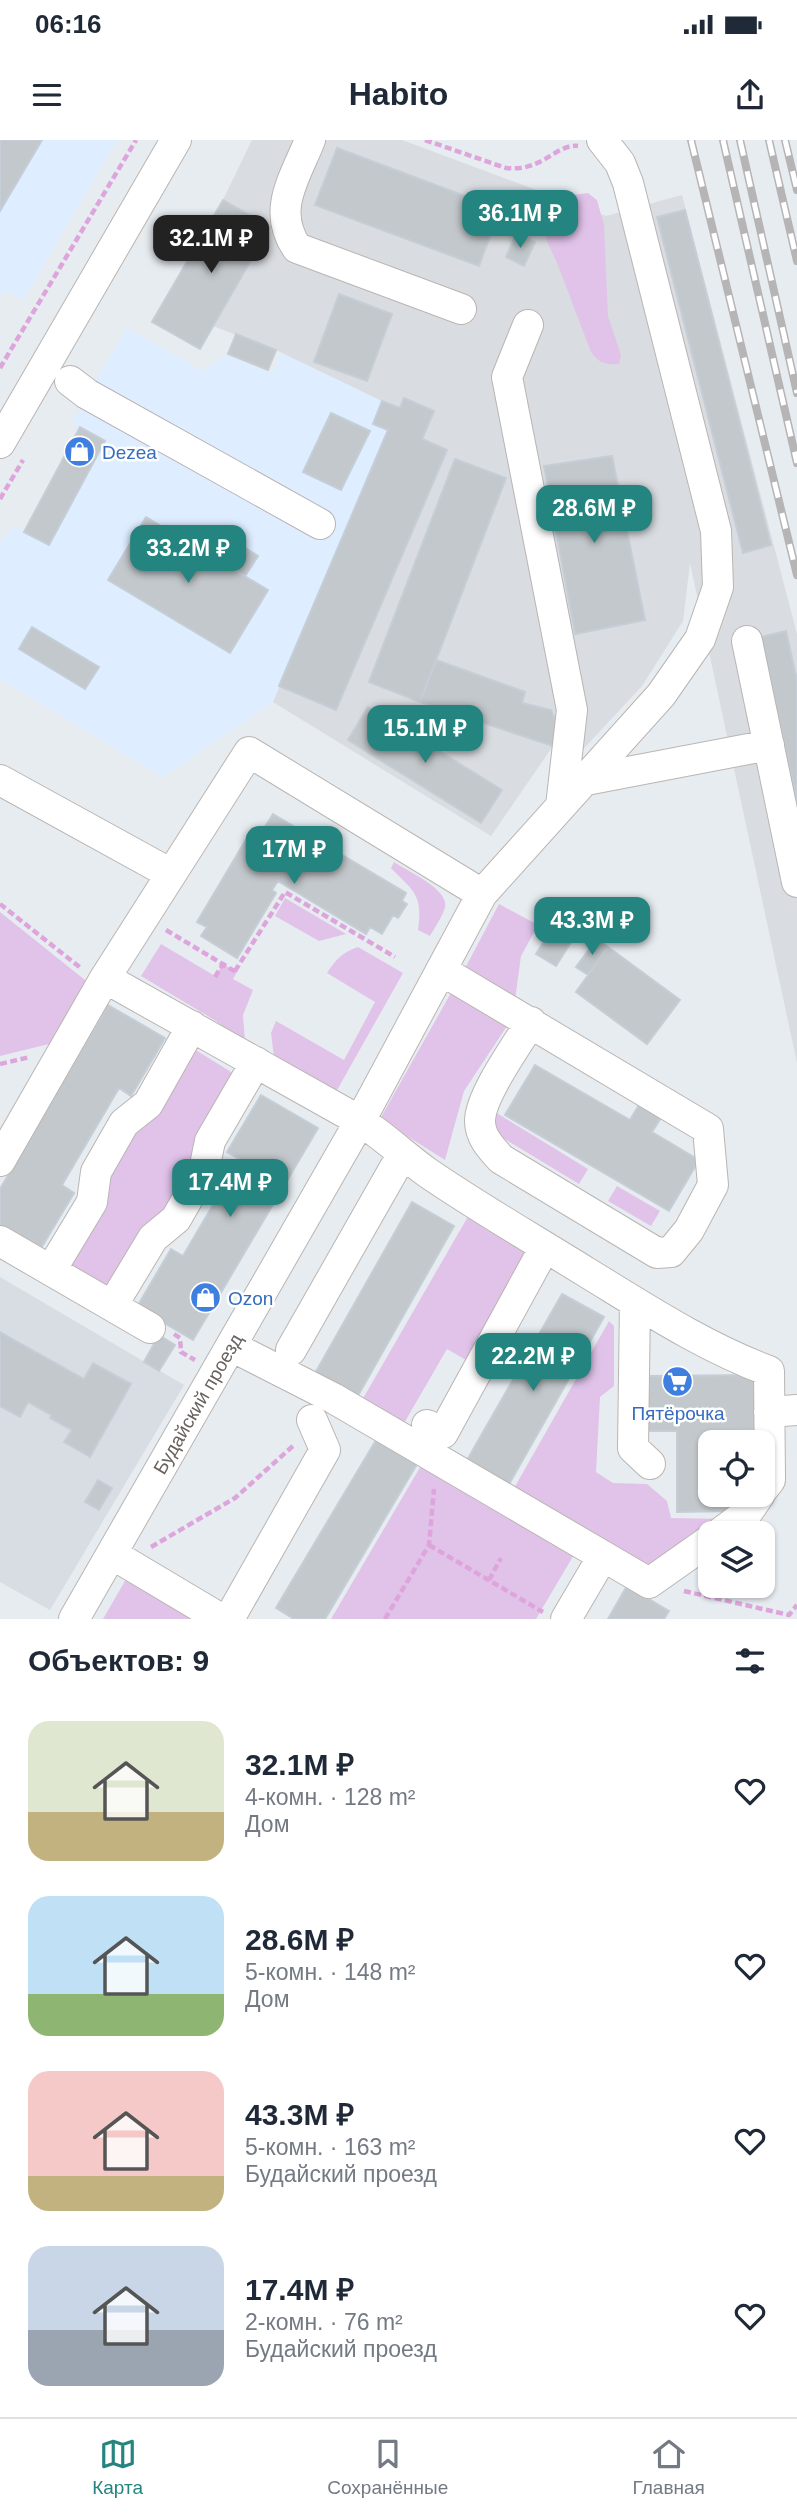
<!DOCTYPE html>
<html lang="ru">
<head>
<meta charset="utf-8">
<style>
	body { margin:0; font-family:Helvetica,sans-serif; background:#f6f6f7; color:#1f2937; height:100vh; display:flex; flex-direction:column; font-size:26px; white-space:nowrap }
	* { box-sizing:border-box; margin:0 }
	p { font-size:23px; color:#747a83 }
	.icon { flex:none; width:38px; height:38px; fill:none; stroke:currentColor; stroke-width:2; stroke-linecap:round; stroke-linejoin:round }
	.map { position:relative; height:1479px; overflow:hidden }
	.side { display:flex; flex-direction:column; background:#fff; flex:1 }
	.side>* { flex:none }
	.tools { position:absolute; left:698px; top:1290px; display:grid; gap:14px }
	.tools a { display:grid; place-items:center; width:77px; height:77px; border-radius:14px; background:#fff; box-shadow:0 2px 5px #0004; font-size:35px }
	.price { position:absolute; translate:-50% -60px; padding:0 16px; border-radius:14px; background:#24847f; color:#fff; font-size:23px; line-height:46px; filter:drop-shadow(0 2px 4px #0008) }
	.price::after { content:''; position:absolute; left:50%; top:42px; width:21px; height:16px; margin-left:-10px; background:inherit; clip-path:polygon(0 0,100% 0,50% 100%) }
	.price.on { background:#222; color:#fff }
	ul { padding:0; list-style:none }
	li { display:flex; align-items:center; gap:21px; height:175px; padding:0 28px }
	li span { display:grid; place-items:center; flex:none; width:196px; height:140px; border-radius:21px; color:#555 }
	li>.icon { margin-inline-start:auto }
	span .icon { width:84px; height:84px; fill:#fffc; stroke-width:1 }
	li b { font-size:30px }
	h2 { display:flex; justify-content:space-between; align-items:center; height:84px; padding:0 28px; font-size:30px }
	.status { display:flex; justify-content:space-between; align-items:center; height:49px; padding:0 35px; background:#fff; direction:ltr }
	.status svg { height:19px; fill:currentColor }
	header { display:flex; justify-content:space-between; align-items:center; height:91px; padding:0 28px; background:#fff; font-size:32px; font-weight:700 }
	.dock { display:flex; justify-content:space-around; align-items:center; height:98px; border-top:2px solid #e0e1e3; background:#fff; font-size:19px; color:#747a83 }
	.dock a { display:grid; justify-items:center; gap:4px }
	.dock .on { color:#24847f }
	.map>svg:first-child { display:block }
	.commercial { fill:#deedff }
	.industrial { fill:#d9dce0 }
	.education { fill:#d8dde3 }
	.green { fill:#e1c3ea }
	.building { fill:#c3c8cc; stroke:#c5ced7; stroke-width:2 }
	.lines { fill:none; stroke-linecap:round; stroke-linejoin:round }
	.minor-casing { stroke:#bab5b2; stroke-width:32 }
	.path { stroke:#dda5db; stroke-width:4.5; stroke-dasharray:7 3.5; stroke-linecap:butt }
	.minor { stroke:#fff; stroke-width:30 }
	.rail-casing { stroke:#b6b4b4; stroke-width:8 }
	.rail { stroke:#fff; stroke-width:5; stroke-dasharray:16; stroke-linecap:butt }
	.labels { text-anchor:middle; dominant-baseline:central; stroke-width:5; stroke-linejoin:round; paint-order:stroke }
	.shop-label { font-size:19px; fill:#366cbe; stroke:#fff; text-anchor:start }
	.street-label { font-size:19px; fill:#68615e; stroke:#fff }
</style>
</head>
<body>
<div class="status"><b>06:16</b><svg viewBox="0 0 49 12"><path d="M0 12V9h3v3zM5 12V6h3v6zM10 12V3h3v9zM15 12V0h3v12zM26 1h20v11H26zM47 4h2v5h-2z"/></svg></div>
<header><svg class="icon" aria-label="menu" viewBox="0 0 24 24"><path d="M4 6h16M4 12h16M4 18h16"/></svg>Habito<svg class="icon" aria-label="share" viewBox="0 0 24 24"><path d="M12 15V3M7 8l5-5 5 5M5 13v7h14v-7"/></svg></header>
<div class="map">
<svg width="797" height="1479" viewBox="0 0 797 1479">
	<rect width="100%" height="100%" fill="#e7ecf1"/>
	<!-- commercial -->
	<path class="commercial" d="M0 0H117L23 160 4 150 0 157Z
		M127 188 203 231 226 215 272 234 281 213 382 261 388 290 273 562 163 637 0 539V403L14 386 24 391 80 287 72 282Z"/>
	<!-- industrial -->
	<path class="industrial" d="M252 0H402L606 76 682 55 797 494V923L690 423 683 481 642 546 575 618 553 606 491 696 273 562 388 290 373 284 382 261 276 210 213 186 270 87 223 60Z"/>
	<!-- education -->
	<path class="education" d="M0 1137 184 1245 50 1470 0 1442Z"/>
	<!-- green -->
	<path class="green" d="M588 53 597 60 604 85 608 176 621 215 619 224C605 225 599 223 591 212L557 123 546 99 549 70 573 55Z
		M394 722C407 731 449 749 445 767 443 776 435 787 430 796L418 790C423 754 414 752 391 728Z
		M285 758 346 794 319 801 275 776Z
		M499 764 538 785 521 816 515 860 463 832Z
		M0 772 90 844 57 902 0 916Z
		M161 804 215 836 223 824 237 832 233 839 253 850 243 875 245 902 216 881 141 836Z
		M358 807 403 833 336 952 274 917 271 893 276 881 344 920 375 862 327 833C336 819 343 812 358 807Z
		M452 851 509 883 464 951 445 1020 380 979Z
		M194 909 236 935 195 1025 168 1071 110 1148 69 1124 105 1036 135 988Z
		M495 972 588 1029 579 1044 493 992Z
		M617 1046 660 1071 651 1086 608 1061Z
		M470 1073 535 1110 471 1223 447 1209 403 1285 361 1262Z
		M609 1181 614 1186V1246L600 1257 596 1332 613 1343 647 1344 667 1361 671 1378 726 1379 649 1426 513 1350Z
		M422 1324 575 1413 536 1479H331Z
		M129 1434 208 1479H103Z"/>
	<!-- building -->
	<path class="building" d="M0 0H42L0 71Z
		M337 8 500 69 479 126 315 65Z
		M223 60 270 87 200 209 152 182Z
		M685 70 771 405 743 413 657 77Z
		M516 94 535 102 524 126 506 117Z
		M339 154 392 174 367 241 314 222Z
		M236 194 276 210 268 230 228 214Z
		M404 258 434 271 422 299 447 310 336 570 279 546 388 290 373 284 382 261 400 268Z
		M331 273 370 291 341 350 303 332Z
		M80 287 105 301 49 405 24 392Z
		M612 316 645 480 575 494 544 326Z
		M455 319 506 338 420 562 369 542Z
		M146 377 268 450 230 513 108 440Z
		M242 406 258 416 245 436 219 421 224 411 235 418Z
		M32 487 99 527 85 549 19 509Z
		M786 491 797 540V662L761 497Z
		M436 520 525 552 522 563 551 570 558 586 553 606 420 562Z
		M368 567 502 650 481 683 348 600Z
		M273 674 406 753 402 761 407 764 398 778 393 775 382 794 370 787 366 794 278 741 272 750 276 753 237 818 201 796 207 787 197 782 253 688 261 693Z
		M551 790 571 802 556 826 536 814Z
		M597 799 608 807 588 835 576 827Z
		M608 807 680 860 647 904 576 852Z
		M108 865 165 898 131 956 119 948 62 1045 74 1053 40 1110 0 1087V1049Z
		M535 925 630 980 640 963 662 976 652 992 699 1020 669 1071 505 975Z
		M261 955 318 988 193 1200 137 1167 171 1109 183 1116 240 1019 227 1012Z
		M412 1062 454 1086 355 1261 313 1237Z
		M562 1154 604 1177 504 1353 462 1329Z
		M0 1192 84 1239 93 1223 131 1244 90 1317 64 1302 72 1290 50 1278 51 1275 28 1262 20 1277 0 1266Z
		M159 1195 175 1205 159 1231 144 1222Z
		M757 1235V1290L730 1291V1302H710V1354H731V1371L677 1372V1291H648L647 1236Z
		M379 1295 420 1319 325 1479H294L276 1468Z
		M98 1340 112 1348 99 1370 85 1362Z
		M627 1446 669 1471 664 1479H608Z"/>
	<g class="lines">
		<defs>
			<path id="minor" d="M310 0C295 38 271 70 297 108L461 169
				M528 185 507 237 572 570 561 666
				M70 241 87 254 320 384
				M0 303 176 0
				M747 501 797 742
				M0 640 171 734
				M586 640 769 605
				M441 830 708 989 713 1045 689 1090 671 1112 657 1113 501 1019C491 1008 480 997 480 981 480 956 517 905 531 882
				M105 838 360 981C384 996 404 1016 428 1033 479 1068 533 1099 586 1132 645 1168 704 1207 769 1231L770 1340 763 1349
				M0 1021 105 838 249 612 482 754
				M0 1101 150 1188
				M51 1130 92 1062 96 1032 124 983 148 964 192 886
				M635 1162 633 1308 650 1324
				M112 1166 153 1098 176 1079 204 1030 210 1001 256 922
				M231 1206 333 1258 603 1416
				M291 1210 402 1015
				M769 1272 797 1270
				M427 1285 443 1293 545 1107
				M720 1393 747 1373 760 1354
				M112 1414 221 1479
				M74 1479 360 981 482 754 661 555 700 499 718 447 716 391 628 43 620 23 602 0
				M229 1479 325 1310 312 1280
				M566 1479 603 1416 649 1443 710 1400"/>
		</defs>
		<!-- minor casing -->
		<use href="#minor" class="minor-casing"/>
		<!-- path -->
		<path class="path" d="M425 0 506 28C516 29 526 28 535 24 549 19 563 4 578 6
			M0 228 136 0
			M0 359 23 320
			M0 764 82 829
			M166 790 236 832
			M235 831 285 752 395 817
			M215 837 223 824
			M0 924 30 917
			M174 1194 180 1198 181 1212 195 1220
			M429 1405 543 1472
			M151 1407 235 1358 294 1305
			M489 1440 501 1418
			M684 1451 789 1475 797 1465
			M385 1479 429 1405 434 1349"/>
		<!-- minor -->
		<use href="#minor" class="minor"/>
		<defs>
			<path id="rail" d="M691 0 797 435
				M723 0 797 323
				M740 0 797 253
				M769 0 797 121
				M785 0 797 50"/>
		</defs>
		<!-- rail casing -->
		<use href="#rail" class="rail-casing"/>
		<!-- rail -->
		<use href="#rail" class="rail"/>
	</g>
	<!-- icons -->
	<defs>
		<symbol id="shop-disc" viewBox="-11 -11 22 22"><circle r="9.5" fill="#3f7fe0" stroke="#fff"/><path d="M-5-2.5h2.3a2.7 3.5 0 0 1 5.4 0H5L5.5 6h-11ZM-1.5-2.5h3a1.5 2.3 0 0 0-3 0Z" fill="#fff"/></symbol>
		<symbol id="supermarket-disc" viewBox="-11 -11 22 22"><circle r="9.5" fill="#3f7fe0" stroke="#fff"/><path d="M-6-5.5h2.5l.6 2H6L4.5 2H-2.5L-4.4-4H-6ZM-1.5 3.2a1.3 1.3 0 1 0 .1 0ZM3 3.2a1.3 1.3 0 1 0 .1 0Z" fill="#fff"/></symbol>
	</defs>
	<g fill-rule="evenodd">
		<use href="#shop-disc" x="62" y="294" width="35" height="35"/>
		<use href="#shop-disc" x="188" y="1140" width="35" height="35"/>
		<use href="#supermarket-disc" x="660" y="1224" width="35" height="35"/>
	</g>
	<g class="labels">
		<!-- shop labels -->
		<g class="shop-label">
			<text x="102" y="312">Dezea</text>
			<text x="228" y="1158">Ozon</text>
			<text x="678" y="1273" text-anchor="middle">Пятёрочка</text>
		</g>
		<!-- street labels -->
		<g class="street-label">
			<text transform="translate(198 1264) rotate(-60)">Будайский проезд</text>
		</g>
	</g>
</svg>
<div class="tools">
<a><svg class="icon" aria-label="locate" viewBox="0 0 24 24"><circle cx="12" cy="12" r="6"/><path d="M12 2v4M12 18v4M2 12h4M18 12h4"/></svg></a>
<a><svg class="icon" aria-label="layers" viewBox="0 0 24 24"><path d="M12 4l9 5-9 5-9-5zM3 14l9 5 9-5"/></svg></a>
</div>
<b class="price" style="left:520px;top:110px">36.1M ₽</b>
<b class="price on" style="left:211px;top:135px">32.1M ₽</b>
<b class="price" style="left:594px;top:405px">28.6M ₽</b>
<b class="price" style="left:188px;top:445px">33.2M ₽</b>
<b class="price" style="left:425px;top:625px">15.1M ₽</b>
<b class="price" style="left:294px;top:746px">17M ₽</b>
<b class="price" style="left:592px;top:817px">43.3M ₽</b>
<b class="price" style="left:230px;top:1079px">17.4M ₽</b>
<b class="price" style="left:533px;top:1253px">22.2M ₽</b>
</div>
<section class="side">
<h2>Объектов: 9<svg class="icon" aria-label="filters" viewBox="0 0 24 24"><path d="M4 7h16M4 17h16"/><circle cx="9" cy="7" r="2"/><circle cx="15" cy="17" r="2"/></svg></h2>
<ul>
<li><span style="background:linear-gradient(#dfe7d0 65%,#c2b280 0)"><svg class="icon" aria-label="home" viewBox="0 0 24 24"><path d="M3 11l9-7 9 7M6 9v11h12V9"/></svg></span><div><b>32.1M ₽</b><p>4-комн. · 128 m²</p><p>Дом</p></div><svg class="icon" aria-label="heart" viewBox="0 0 24 24"><path d="M12 20l-8-8c-3-5 5-10 8-4 3-6 11-1 8 4z"/></svg></li>
<li><span style="background:linear-gradient(#bfe0f5 70%,#8fb573 0)"><svg class="icon" aria-label="home" viewBox="0 0 24 24"><path d="M3 11l9-7 9 7M6 9v11h12V9"/></svg></span><div><b>28.6M ₽</b><p>5-комн. · 148 m²</p><p>Дом</p></div><svg class="icon" aria-label="heart" viewBox="0 0 24 24"><path d="M12 20l-8-8c-3-5 5-10 8-4 3-6 11-1 8 4z"/></svg></li>
<li><span style="background:linear-gradient(#f6c9c9 75%,#c2b280 0)"><svg class="icon" aria-label="home" viewBox="0 0 24 24"><path d="M3 11l9-7 9 7M6 9v11h12V9"/></svg></span><div><b>43.3M ₽</b><p>5-комн. · 163 m²</p><p>Будайский проезд</p></div><svg class="icon" aria-label="heart" viewBox="0 0 24 24"><path d="M12 20l-8-8c-3-5 5-10 8-4 3-6 11-1 8 4z"/></svg></li>
<li><span style="background:linear-gradient(#c9d6e8 60%,#9aa5b1 0)"><svg class="icon" aria-label="home" viewBox="0 0 24 24"><path d="M3 11l9-7 9 7M6 9v11h12V9"/></svg></span><div><b>17.4M ₽</b><p>2-комн. · 76 m²</p><p>Будайский проезд</p></div><svg class="icon" aria-label="heart" viewBox="0 0 24 24"><path d="M12 20l-8-8c-3-5 5-10 8-4 3-6 11-1 8 4z"/></svg></li>
</ul>
</section>
<nav class="dock">
<a class="on"><svg class="icon" aria-label="map" viewBox="0 0 24 24"><path d="M3 6l6-2 6 2 6-2v14l-6 2-6-2-6 2zM9 4v14M15 6v14"/></svg>Карта</a>
<a><svg class="icon" aria-label="saved" viewBox="0 0 24 24"><path d="M7 4h10v16l-5-4-5 4z"/></svg>Сохранённые</a>
<a><svg class="icon" aria-label="home" viewBox="0 0 24 24"><path d="M3 11l9-7 9 7M6 9v11h12V9"/></svg>Главная</a>
</nav>
</body>
</html>
